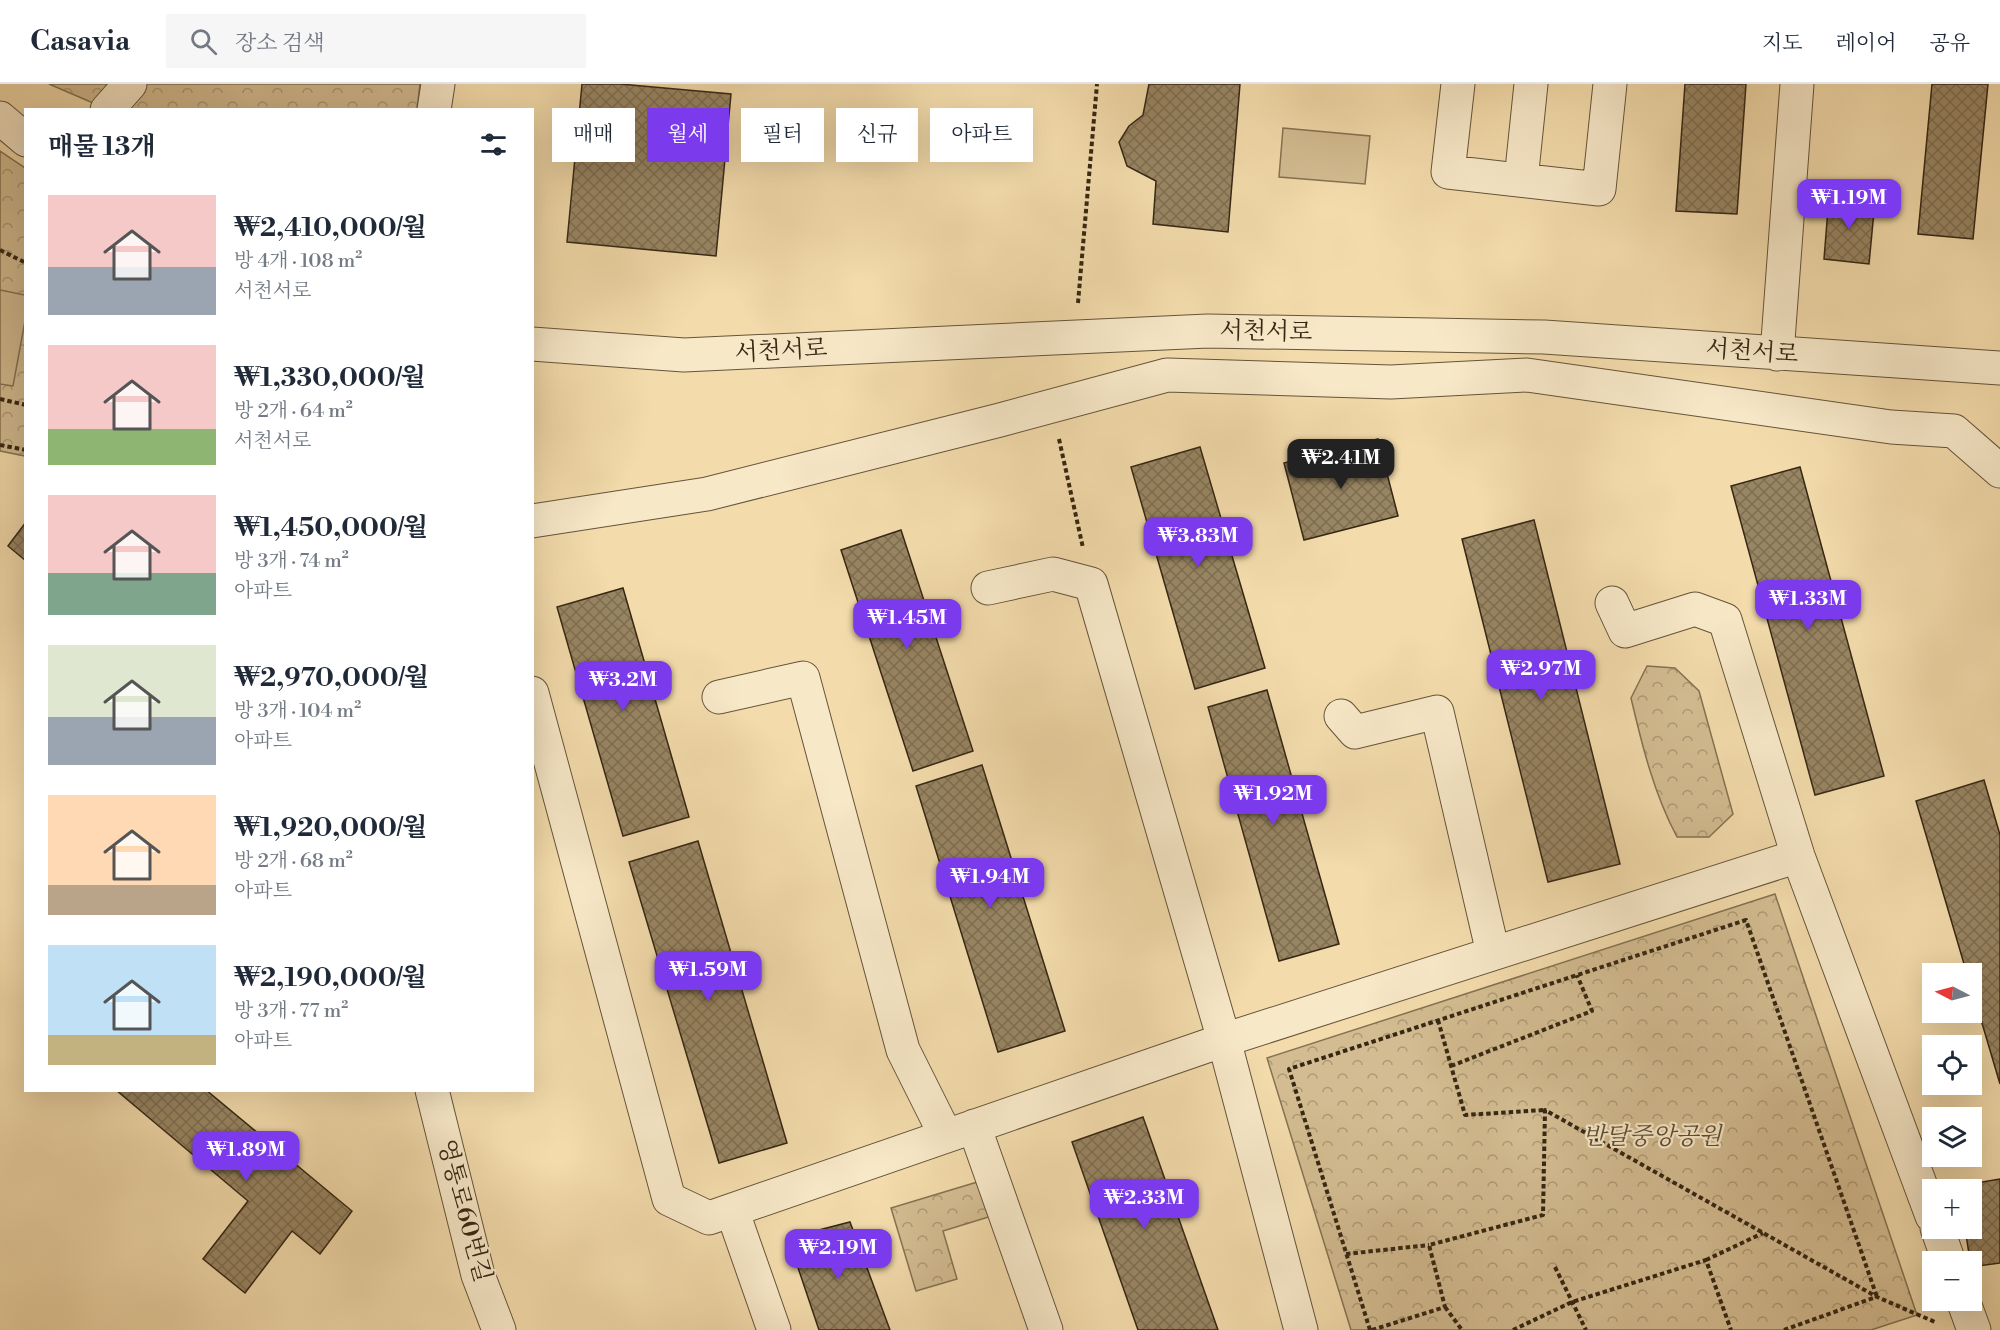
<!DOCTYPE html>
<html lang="ko">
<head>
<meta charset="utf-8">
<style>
	body { margin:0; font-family:"Libre Bodoni","Noto Serif KR",serif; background:#f6f6f7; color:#1f2937; height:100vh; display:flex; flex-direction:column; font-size:22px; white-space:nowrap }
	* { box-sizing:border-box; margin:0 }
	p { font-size:20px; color:#747a83 }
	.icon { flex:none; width:33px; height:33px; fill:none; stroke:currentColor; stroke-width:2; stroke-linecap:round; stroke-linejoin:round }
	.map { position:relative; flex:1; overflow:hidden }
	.drawer { position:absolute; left:24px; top:24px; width:510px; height:984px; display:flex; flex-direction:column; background:#fff; border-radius:0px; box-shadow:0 6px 24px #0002 }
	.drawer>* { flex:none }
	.banner { position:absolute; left:552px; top:24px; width:570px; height:54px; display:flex; gap:12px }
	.needle { width:39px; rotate:276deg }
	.buttons { position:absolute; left:1922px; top:879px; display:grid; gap:12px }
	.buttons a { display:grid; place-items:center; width:60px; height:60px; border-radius:0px; background:#fff; box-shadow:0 6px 24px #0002; font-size:30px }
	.price { position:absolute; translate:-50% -51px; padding:0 14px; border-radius:12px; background:#7c3aed; color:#fff; font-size:20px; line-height:39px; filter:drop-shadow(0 2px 3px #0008) }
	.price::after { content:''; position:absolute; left:50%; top:36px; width:18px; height:14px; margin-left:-9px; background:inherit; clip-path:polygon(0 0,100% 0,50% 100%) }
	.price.on { background:#222; color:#fff }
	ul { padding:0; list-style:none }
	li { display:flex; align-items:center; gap:18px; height:150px; padding:0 24px }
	li span { display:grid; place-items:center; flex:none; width:168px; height:120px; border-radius:0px; color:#555 }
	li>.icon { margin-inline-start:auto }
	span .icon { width:72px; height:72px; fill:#fffc; stroke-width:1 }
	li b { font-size:26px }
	h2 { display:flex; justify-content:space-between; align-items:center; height:72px; padding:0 24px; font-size:26px }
	.chip { padding:0 21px; border-radius:0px; background:#fff; box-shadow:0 6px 24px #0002; font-size:21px; line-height:54px }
	.chip.on { background:#7c3aed; color:#fff }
	header { display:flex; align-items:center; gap:36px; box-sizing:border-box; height:84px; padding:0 30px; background:#fff; border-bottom:2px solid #e0e1e3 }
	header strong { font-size:28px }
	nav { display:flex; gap:33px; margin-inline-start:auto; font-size:21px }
	.search { width:420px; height:54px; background:#f6f6f7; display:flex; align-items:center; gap:15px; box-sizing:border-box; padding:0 21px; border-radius:0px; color:#747a83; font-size:22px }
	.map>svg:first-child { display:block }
	.forest { fill:url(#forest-crowns); stroke:#847252; stroke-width:1.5 }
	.garden { fill:#d3bc91; stroke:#847252; stroke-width:1.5 }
	.building { fill:url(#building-cross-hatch); stroke:#362714; stroke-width:1.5 }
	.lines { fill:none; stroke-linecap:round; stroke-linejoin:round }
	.minor-casing { stroke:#65543a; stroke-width:35 }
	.path { stroke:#362714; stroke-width:4; stroke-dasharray:4.5 3; stroke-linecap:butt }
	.minor { stroke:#f7e8c8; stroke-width:33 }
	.labels { text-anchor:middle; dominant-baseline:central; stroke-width:4.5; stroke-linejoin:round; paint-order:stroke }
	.street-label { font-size:24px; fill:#362714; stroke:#f7e8c8 }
	.park-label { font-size:24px; font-style:italic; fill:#5d4c33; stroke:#f7e8c8 }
</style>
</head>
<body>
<header>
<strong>Casavia</strong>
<div class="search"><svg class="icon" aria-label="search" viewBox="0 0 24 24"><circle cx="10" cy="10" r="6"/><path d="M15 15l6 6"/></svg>장소 검색</div>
<nav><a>지도</a><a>레이어</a><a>공유</a></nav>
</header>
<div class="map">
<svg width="2000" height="1246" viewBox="0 0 2000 1246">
	<defs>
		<pattern id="forest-crowns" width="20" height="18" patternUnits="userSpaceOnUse" patternTransform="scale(1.5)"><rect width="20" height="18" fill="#d3bc91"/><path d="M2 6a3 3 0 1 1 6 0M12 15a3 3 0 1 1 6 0" fill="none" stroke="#ac9975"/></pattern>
		<pattern id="building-cross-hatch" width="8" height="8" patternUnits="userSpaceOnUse" patternTransform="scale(1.5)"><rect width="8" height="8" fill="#988563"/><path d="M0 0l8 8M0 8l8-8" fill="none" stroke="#7d6d50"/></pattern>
	</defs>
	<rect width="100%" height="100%" fill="#f3dbab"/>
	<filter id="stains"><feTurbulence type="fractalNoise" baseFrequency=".00333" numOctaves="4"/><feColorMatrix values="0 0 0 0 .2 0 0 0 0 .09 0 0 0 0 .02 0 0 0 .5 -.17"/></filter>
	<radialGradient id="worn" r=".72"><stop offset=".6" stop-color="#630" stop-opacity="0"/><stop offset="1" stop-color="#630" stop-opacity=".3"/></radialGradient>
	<!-- forest -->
	<path class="forest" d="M49 0H420L417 26 107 25Z
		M0 67 25 84V372L0 367Z
		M1647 582 1675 584 1699 607 1733 730 1709 753H1677C1654 710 1642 661 1631 614Z
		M1775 810 1917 1231 1871 1246H1351L1267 974Z
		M984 1096 995 1131 943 1147 957 1195 916 1207 891 1124Z"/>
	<!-- garden -->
	<path class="garden" d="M1283 44 1370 52 1365 100 1279 93Z
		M0 206 25 211V237L13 302 0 300Z"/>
	<!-- building -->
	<path class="building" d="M582 0H620L731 10 716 172 567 158Z
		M1149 0H1240L1228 148 1153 140 1156 97 1127 82 1119 58 1129 42 1143 31Z
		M1685 0H1746L1737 130 1676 127Z
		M1932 0H1988L1973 155 1918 150Z
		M1829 112 1875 117 1869 180 1824 175Z
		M1378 355 1398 432 1304 456 1284 379Z
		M1200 363 1265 584 1195 605 1131 383Z
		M1800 383 1884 692 1815 711 1731 402Z
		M1534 436 1620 780 1548 798 1462 455Z
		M26 438V477L8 462Z
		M901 446 973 667 913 687 841 466Z
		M623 504 689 733 623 752 557 523Z
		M1267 606 1339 860 1279 877 1208 623Z
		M982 681 1065 947 998 968 916 702Z
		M1984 696 2000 751V1000L1971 902V890H1967L1916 717Z
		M698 757 787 1059 719 1079 629 778Z
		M116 1006H206L352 1127 320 1170 292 1147 245 1209 203 1175 248 1117Z
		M1143 1033 1218 1246H1138L1072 1058Z
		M2000 1095V1179L1971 1183 1965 1144H1971V1106H1959L1958 1102Z
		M850 1138 890 1246H819L788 1154Z"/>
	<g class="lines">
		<defs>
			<path id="minor" d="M1458 0 1448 88 1599 105 1610 0
				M107 26 130 0
				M434 26 438 0
				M0 34 26 56
				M1521 96 1531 0
				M532 260 684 271 1208 247 1544 253 2000 284
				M1777 270 1797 0
				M532 437 707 410 1000 336 1167 291 1391 298 1527 291 1891 343 1954 347 2000 387
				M988 504 1053 490 1091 500 1224 956 1301 1246
				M1612 519 1625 547 1695 525 1725 536 1798 772 1932 1132
				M532 609 669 1115 709 1134 1224 956 1798 772
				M719 613 803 594 903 966 946 1052
				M1341 632 1355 648 1437 628 1493 869
				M432 1006 478 1191 499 1246
				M974 1042 1046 1246
				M732 1126 774 1246
				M1937 1144 1949 1178
				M1963 1216 1974 1246"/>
		</defs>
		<!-- minor casing -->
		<use href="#minor" class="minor-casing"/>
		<!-- path -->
		<path class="path" d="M0 166 26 179
			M1078 219 1097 0
			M0 315 26 321
			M1059 355 1083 464
			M0 361 26 366
			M1438 936 1465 1031 1545 1026
			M1451 982 1592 927 1577 891
			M1346 1170 1429 1161
			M1706 1176 1763 1149
			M1555 1183 1586 1246
			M1445 1223 1462 1246
			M1370 1246 1289 985 1746 836 1877 1213
			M1372 1246 1445 1223 1429 1161 1543 1131 1545 1026 1877 1213 1935 1238
			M1513 1246 1572 1218 1706 1176 1731 1246
			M1784 1246 1876 1213"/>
		<!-- minor -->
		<use href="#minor" class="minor"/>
	</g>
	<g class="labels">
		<!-- street labels -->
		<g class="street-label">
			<text transform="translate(1266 248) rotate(1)">서천서로</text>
			<text transform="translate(781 267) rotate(-3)">서천서로</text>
			<text transform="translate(1752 268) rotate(4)">서천서로</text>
			<text transform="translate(464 1127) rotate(75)">영통로60번길</text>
		</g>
		<!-- park labels -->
		<g class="park-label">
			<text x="1652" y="1053">반달중앙공원</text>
		</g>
	</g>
	<rect width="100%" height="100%" filter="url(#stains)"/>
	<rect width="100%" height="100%" fill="url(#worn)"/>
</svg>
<div class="buttons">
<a><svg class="needle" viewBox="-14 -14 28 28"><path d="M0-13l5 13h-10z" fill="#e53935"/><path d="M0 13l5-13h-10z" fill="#747a83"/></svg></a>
<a><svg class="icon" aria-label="locate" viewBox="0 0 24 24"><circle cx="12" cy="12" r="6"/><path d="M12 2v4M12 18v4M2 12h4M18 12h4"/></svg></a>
<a><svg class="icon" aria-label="layers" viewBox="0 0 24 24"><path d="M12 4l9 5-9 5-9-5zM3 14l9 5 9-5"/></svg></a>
<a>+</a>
<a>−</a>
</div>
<b class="price" style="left:1849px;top:146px">₩1.19M</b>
<b class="price on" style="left:1341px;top:406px">₩2.41M</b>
<b class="price" style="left:1198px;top:484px">₩3.83M</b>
<b class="price" style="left:1808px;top:547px">₩1.33M</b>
<b class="price" style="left:907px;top:566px">₩1.45M</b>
<b class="price" style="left:1541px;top:617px">₩2.97M</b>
<b class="price" style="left:623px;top:628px">₩3.2M</b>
<b class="price" style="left:1273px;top:742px">₩1.92M</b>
<b class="price" style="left:990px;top:825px">₩1.94M</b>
<b class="price" style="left:708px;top:918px">₩1.59M</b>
<b class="price" style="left:246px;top:1098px">₩1.89M</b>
<b class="price" style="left:1144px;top:1146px">₩2.33M</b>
<b class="price" style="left:838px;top:1196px">₩2.19M</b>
<div class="banner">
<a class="chip">매매</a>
<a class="chip on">월세</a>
<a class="chip">필터</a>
<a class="chip">신규</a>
<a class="chip">아파트</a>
</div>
<section class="drawer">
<h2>매물 13개<svg class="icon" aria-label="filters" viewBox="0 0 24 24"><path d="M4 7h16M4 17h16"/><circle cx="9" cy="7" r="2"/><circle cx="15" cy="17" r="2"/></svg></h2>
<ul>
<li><span style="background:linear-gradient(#f6c9c9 60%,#9aa5b1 0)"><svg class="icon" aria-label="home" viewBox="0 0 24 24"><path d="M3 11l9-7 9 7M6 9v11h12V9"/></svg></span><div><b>₩2,410,000/월</b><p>방 4개 · 108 m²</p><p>서천서로</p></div></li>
<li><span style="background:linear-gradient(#f6c9c9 70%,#8fb573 0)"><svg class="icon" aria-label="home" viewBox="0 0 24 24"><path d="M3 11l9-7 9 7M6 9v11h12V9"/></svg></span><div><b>₩1,330,000/월</b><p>방 2개 · 64 m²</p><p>서천서로</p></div></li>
<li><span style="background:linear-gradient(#f6c9c9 65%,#7fa58c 0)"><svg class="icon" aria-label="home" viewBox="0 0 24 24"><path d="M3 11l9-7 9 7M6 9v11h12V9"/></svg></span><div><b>₩1,450,000/월</b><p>방 3개 · 74 m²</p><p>아파트</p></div></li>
<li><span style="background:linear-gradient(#dfe7d0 60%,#9aa5b1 0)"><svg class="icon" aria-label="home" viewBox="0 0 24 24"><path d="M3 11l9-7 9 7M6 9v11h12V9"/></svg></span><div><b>₩2,970,000/월</b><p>방 3개 · 104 m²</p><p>아파트</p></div></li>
<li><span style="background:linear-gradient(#ffd9b3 75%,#b9a48a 0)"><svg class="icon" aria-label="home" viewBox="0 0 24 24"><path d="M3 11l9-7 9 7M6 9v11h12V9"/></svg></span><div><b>₩1,920,000/월</b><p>방 2개 · 68 m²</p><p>아파트</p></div></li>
<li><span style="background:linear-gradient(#bfe0f5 75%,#c2b280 0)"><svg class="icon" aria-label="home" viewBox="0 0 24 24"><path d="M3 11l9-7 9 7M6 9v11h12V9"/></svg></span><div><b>₩2,190,000/월</b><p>방 3개 · 77 m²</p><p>아파트</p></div></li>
</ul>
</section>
</div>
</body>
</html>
